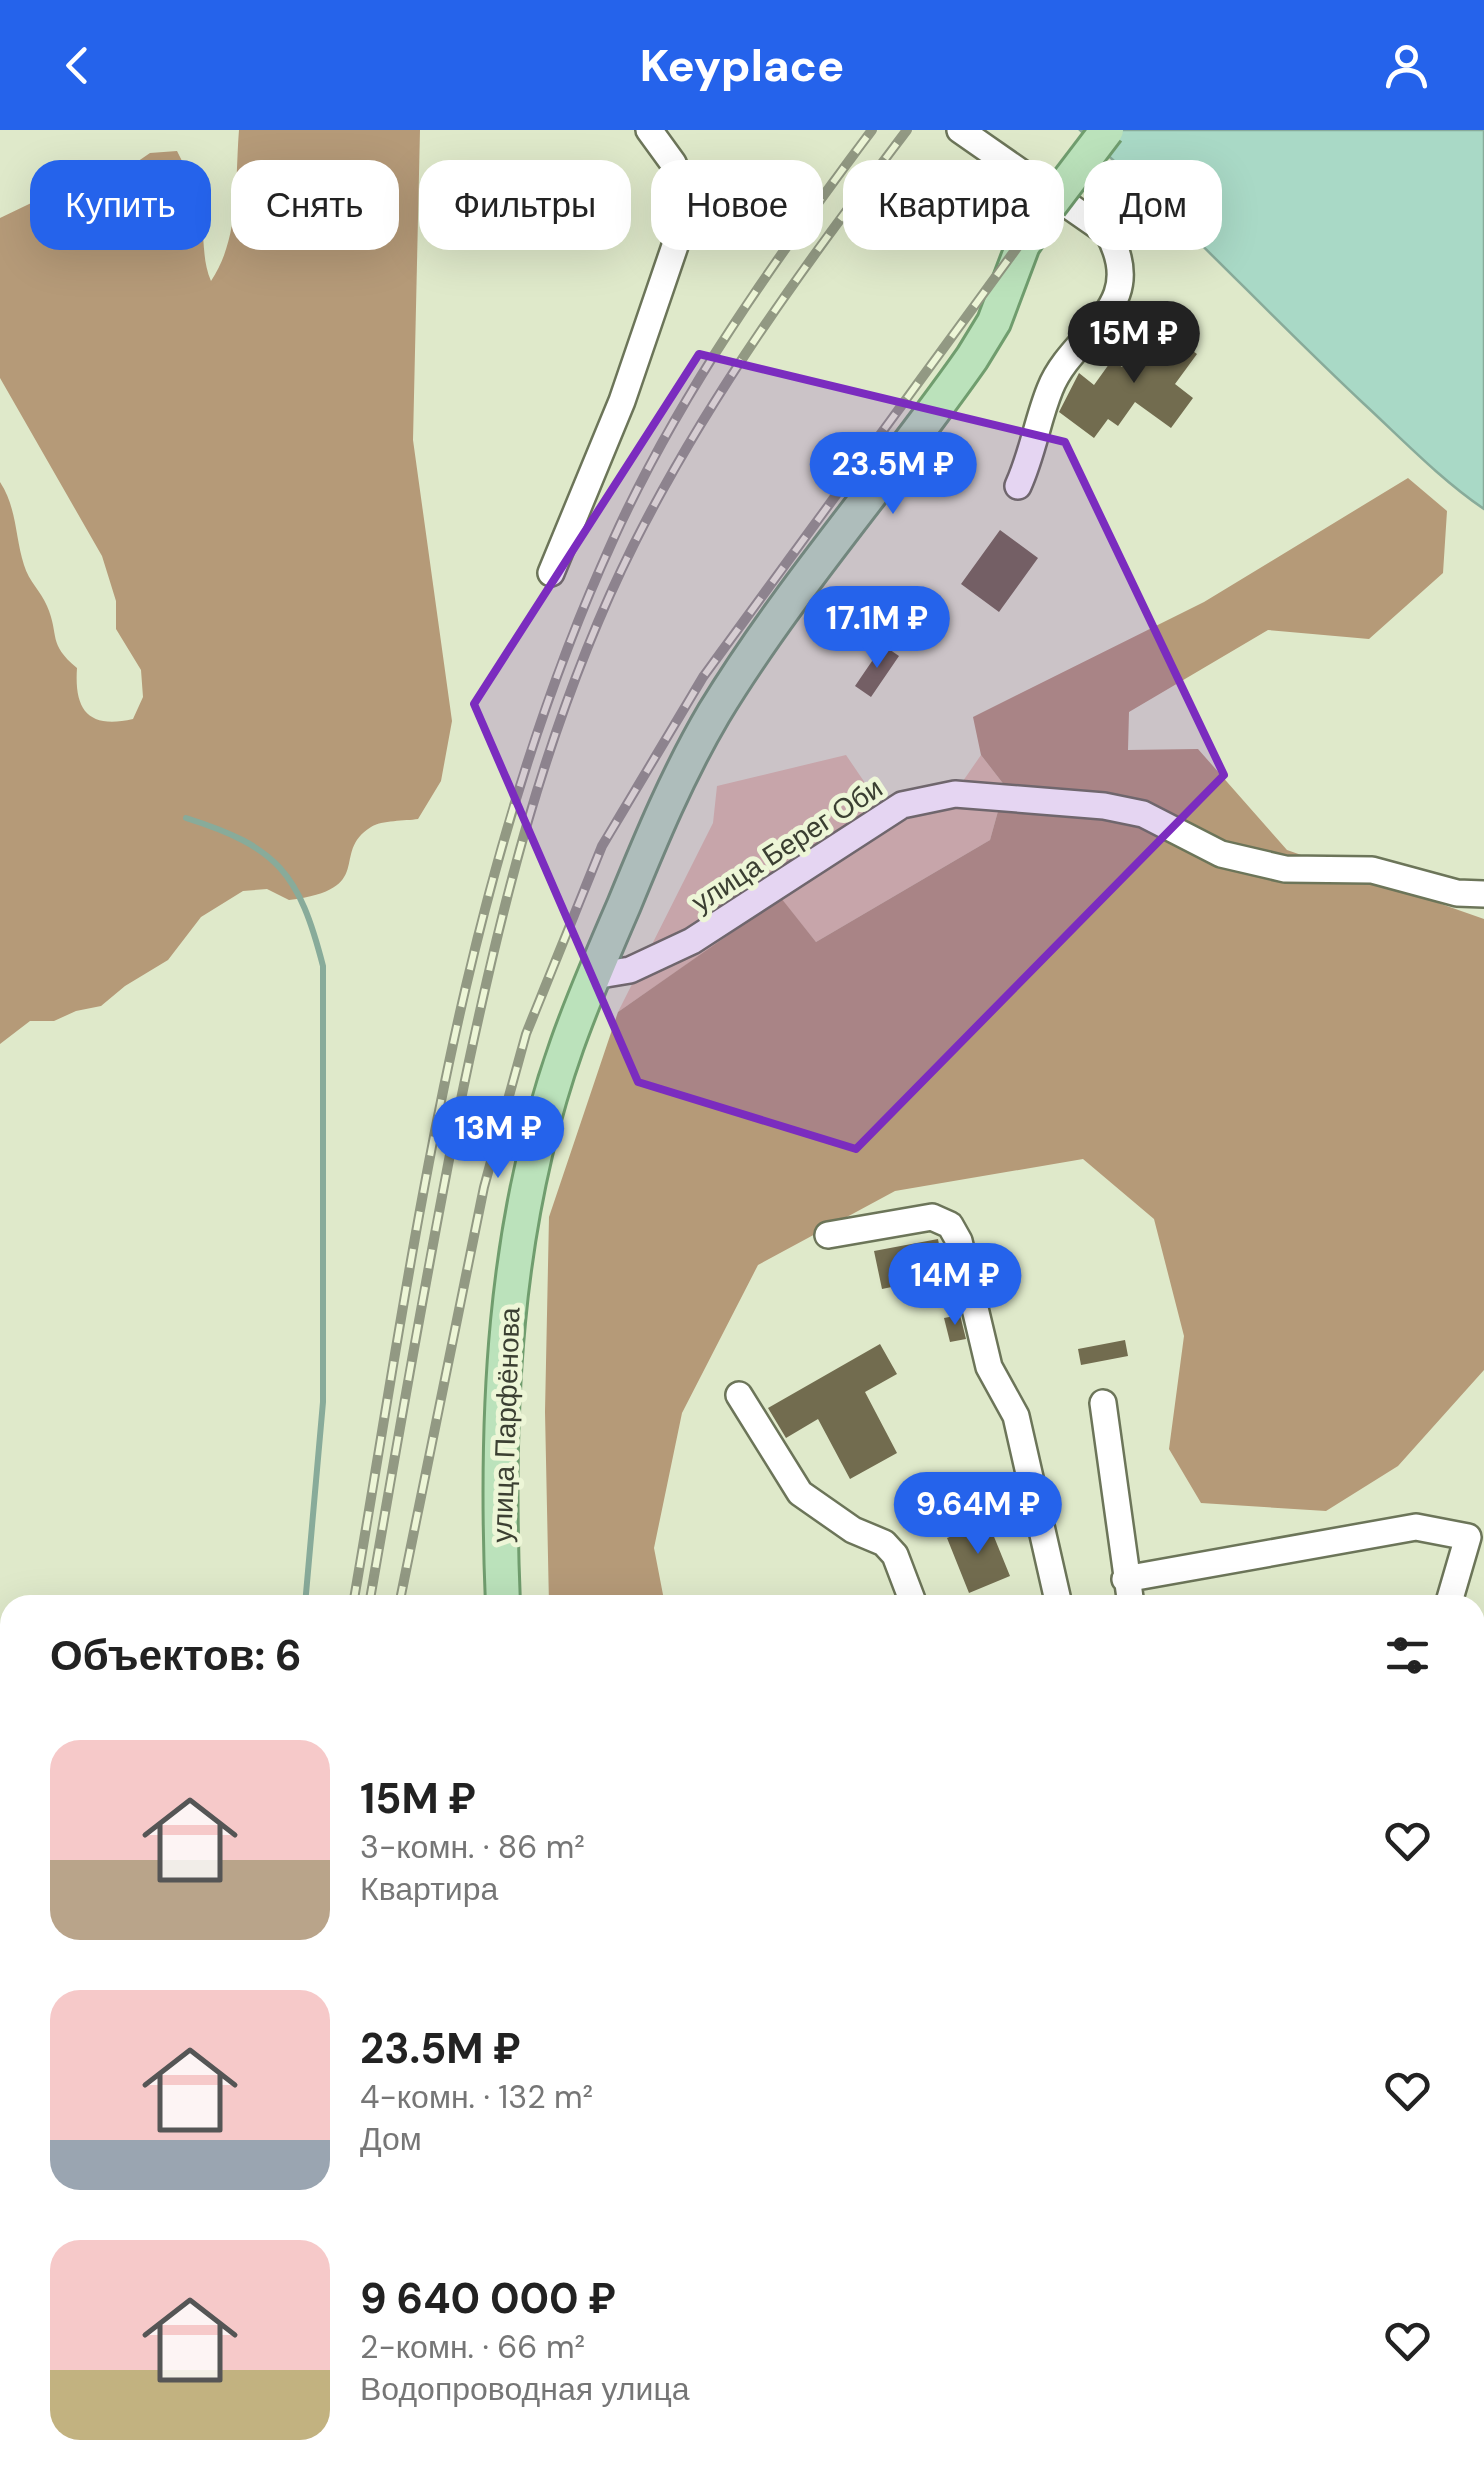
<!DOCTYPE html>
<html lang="ru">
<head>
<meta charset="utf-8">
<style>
	body { margin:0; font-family:"DM Sans",sans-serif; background:#f2f2f2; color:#222; height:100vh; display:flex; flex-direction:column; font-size:38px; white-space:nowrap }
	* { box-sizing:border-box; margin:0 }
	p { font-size:32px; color:#767676 }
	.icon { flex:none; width:55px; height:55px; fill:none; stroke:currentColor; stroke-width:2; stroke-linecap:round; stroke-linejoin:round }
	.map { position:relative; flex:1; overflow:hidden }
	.side { position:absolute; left:0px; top:1465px; width:1485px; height:892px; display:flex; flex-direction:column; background:#fff; border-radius:30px 30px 0 0; box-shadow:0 10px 40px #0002 }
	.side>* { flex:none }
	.guide { position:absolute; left:30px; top:30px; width:1425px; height:90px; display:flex; gap:20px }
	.price { position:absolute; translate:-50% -85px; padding:0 22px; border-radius:35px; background:#2563eb; color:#fff; font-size:32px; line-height:65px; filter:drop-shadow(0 2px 5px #0008) }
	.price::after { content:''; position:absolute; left:50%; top:60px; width:30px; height:22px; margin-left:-15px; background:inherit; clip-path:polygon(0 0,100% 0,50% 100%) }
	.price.active { background:#222; color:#fff }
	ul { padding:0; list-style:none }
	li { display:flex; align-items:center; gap:30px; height:250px; padding:0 50px }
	li span { display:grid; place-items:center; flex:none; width:280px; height:200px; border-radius:30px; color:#555 }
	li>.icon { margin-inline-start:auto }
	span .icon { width:120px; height:120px; fill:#fffc; stroke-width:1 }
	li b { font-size:42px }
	h2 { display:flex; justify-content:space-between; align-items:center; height:120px; padding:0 50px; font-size:42px }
	.pill { padding:0 35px; border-radius:30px; background:#fff; box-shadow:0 10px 40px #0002; font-size:35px; line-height:90px }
	.pill.active { background:#2563eb; color:#fff }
	header { display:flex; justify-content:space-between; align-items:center; height:130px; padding:0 50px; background:#2563eb; color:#fff; font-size:45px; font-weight:800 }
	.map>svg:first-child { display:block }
	.green { fill:#dac3a5 }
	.forest { fill:#b59a78 }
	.water { fill:#a9d9c6; stroke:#88ab9a; stroke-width:2.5 }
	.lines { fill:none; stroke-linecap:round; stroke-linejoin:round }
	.stream { stroke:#88ab9a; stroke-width:6 }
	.building { fill:#726c4f }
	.minor-casing { stroke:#6c7559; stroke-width:30 }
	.major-casing { stroke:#709d6e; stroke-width:38 }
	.minor { stroke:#fff; stroke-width:25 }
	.major { stroke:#bbe2bb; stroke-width:32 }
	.rail-casing { stroke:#929983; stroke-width:10 }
	.rail { stroke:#edf6d7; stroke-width:6; stroke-dasharray:19; stroke-linecap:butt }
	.major-bridge-casing { stroke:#709d6e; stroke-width:38; stroke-linecap:butt }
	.major-bridge { stroke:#bbe2bb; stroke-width:32 }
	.marked { fill:#7b2cbf; fill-opacity:0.2; stroke:#7b2cbf; stroke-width:8; stroke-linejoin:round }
	.labels { text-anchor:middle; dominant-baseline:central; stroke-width:10; stroke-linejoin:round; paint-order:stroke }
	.street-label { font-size:28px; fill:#3b3f32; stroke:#edf6d7 }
</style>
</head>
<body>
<header><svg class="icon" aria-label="back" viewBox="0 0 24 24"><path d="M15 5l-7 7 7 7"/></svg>Keyplace<svg class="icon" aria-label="person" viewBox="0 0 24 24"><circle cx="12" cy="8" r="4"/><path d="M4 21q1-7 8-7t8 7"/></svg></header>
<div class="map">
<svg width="1484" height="2357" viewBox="0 0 1484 2357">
	<rect width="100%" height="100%" fill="#dfe9ca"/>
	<!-- green -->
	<path class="green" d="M846 625 893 694 945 677 981 625 1005 656 990 710 816 812 781 769 618 882 713 693 717 656Z"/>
	<!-- forest -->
	<path class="forest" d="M239 0H420L413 310 452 591 441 651 418 689C405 691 382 690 371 697 329 723 378 759 289 770L267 759 243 761 201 787 168 830 125 856 101 876 76 881 54 891H30L0 914V352C17 378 15 407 24 435 29 452 41 461 47 476 60 506 47 513 77 538 74 581 89 599 133 589L143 567 141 540 116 499V471L102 426 0 248V88L77 51 102 56 150 23 177 21C188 42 197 65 201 89 205 111 202 130 211 151 240 108 235 50 239 0Z
		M1408 348 1447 381 1443 443 1369 509 1268 500 1129 582 1128 620 1198 619 1287 720 1484 789V1240L1398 1336 1326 1381 1201 1373 1169 1319 1184 1206 1154 1089 1083 1029 895 1061 758 1135 682 1283 654 1418 665 1475H549L545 1282 549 1087 618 882 781 768 816 812 990 710 1005 656 981 625 973 587 1204 472Z
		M383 2348H467L466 2357H381Z"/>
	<!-- water -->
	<path class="water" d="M1080 0H1484V379C1440 349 1402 309 1363 273 1267 183 1178 87 1080 0Z
		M10 1561V1635H9L0 1632V1564Z"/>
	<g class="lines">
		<!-- stream -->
		<path class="stream" d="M186 688C278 717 299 743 323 836V1272L305 1475
			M148 2357 149 2348"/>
	</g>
	<!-- building -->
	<path class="building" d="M1154 193 1197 224 1175 254 1193 268 1171 298 1135 272 1118 296 1108 289 1094 308 1059 282 1079 243 1094 255 1112 230 1122 237Z
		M1000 400 1038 428 999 482 961 454Z
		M883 515 899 526 871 567 855 556Z
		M938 1109 945 1146 882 1159 874 1121Z
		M960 1185 966 1209 950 1212 944 1188Z
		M1125 1210 1128 1226 1081 1235 1078 1219Z
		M880 1214 897 1244 865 1262 897 1323 850 1349 818 1289 786 1308 768 1278Z
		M988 1392 1010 1446 969 1463 947 1408Z"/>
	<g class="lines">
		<defs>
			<path id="minor" d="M960 0 1108 103C1150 179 1073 201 1050 259 1037 291 1033 323 1018 356
				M551 443 622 271 678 107 683 59 673 33 649 0
				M594 846 630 840 692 811 902 675 955 664 1104 676 1143 684 1221 724 1285 739 1372 740 1457 763 1484 764
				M828 1105 932 1087 950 1095 959 1111 989 1237 1016 1286 1059 1475
				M739 1265 800 1363 853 1400 884 1413 895 1425 914 1475
				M1103 1273 1131 1475
				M1125 1449 1416 1397 1468 1407 1449 1472
				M1475 1653 1484 1651
				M1475 1855 1484 1917
				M1217 2348 1218 2357
				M701 2357 703 2348
				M854 2357 856 2348"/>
			<path id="major" d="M503 1475C495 1286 503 1095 567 915 584 867 604 821 624 775 651 709 678 644 714 583 790 458 888 348 972 228L994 192 1023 115 1050 75
				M537 2348V2357"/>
		</defs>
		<!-- minor casing -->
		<use href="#minor" class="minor-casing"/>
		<!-- major casing -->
		<use href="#major" class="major-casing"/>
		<!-- minor -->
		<use href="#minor" class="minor"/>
		<!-- major -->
		<use href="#major" class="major"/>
		<defs>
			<path id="rail" d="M353 1475C415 1116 460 744 613 410 679 264 776 128 872 0
				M369 1475C398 1309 426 1143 459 979 499 785 545 592 634 414 709 265 807 132 907 0
				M399 1475 484 1057 526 904 602 716 703 547 1103 0
				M214 2357 215 2348
				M243 2357 245 2348"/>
		</defs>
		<!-- rail casing -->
		<use href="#rail" class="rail-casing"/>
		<!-- rail -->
		<use href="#rail" class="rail"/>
		<defs>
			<path id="major-bridge" d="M1050 75 1107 0"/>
		</defs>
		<!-- major-bridge casing -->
		<use href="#major-bridge" class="major-bridge-casing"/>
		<!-- major-bridge -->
		<use href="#major-bridge" class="major-bridge"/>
	</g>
	<!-- marked area -->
	<path class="marked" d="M699 224 1065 312 1224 645 856 1019 638 952 474 574Z"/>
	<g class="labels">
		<!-- street labels -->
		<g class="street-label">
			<text transform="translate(787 715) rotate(-33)">улица Берег Оби</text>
			<text transform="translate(506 1295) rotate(-88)">улица Парфёнова</text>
		</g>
	</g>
</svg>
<b class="price active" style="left:1134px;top:256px">15M ₽</b>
<b class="price" style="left:893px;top:387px">23.5M ₽</b>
<b class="price" style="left:877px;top:541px">17.1M ₽</b>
<b class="price" style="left:498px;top:1051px">13M ₽</b>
<b class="price" style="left:955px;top:1198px">14M ₽</b>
<b class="price" style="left:978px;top:1427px">9.64M ₽</b>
<div class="guide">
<a class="pill active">Купить</a>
<a class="pill">Снять</a>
<a class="pill">Фильтры</a>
<a class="pill">Новое</a>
<a class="pill">Квартира</a>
<a class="pill">Дом</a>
</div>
<section class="side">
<h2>Объектов: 6<svg class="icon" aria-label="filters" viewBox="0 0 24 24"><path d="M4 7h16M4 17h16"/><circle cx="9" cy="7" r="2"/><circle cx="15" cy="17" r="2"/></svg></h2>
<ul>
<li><span style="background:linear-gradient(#f6c9c9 60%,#b9a48a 0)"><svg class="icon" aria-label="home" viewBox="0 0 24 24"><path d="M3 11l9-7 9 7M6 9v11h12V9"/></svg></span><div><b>15M ₽</b><p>3-комн. · 86 m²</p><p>Квартира</p></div><svg class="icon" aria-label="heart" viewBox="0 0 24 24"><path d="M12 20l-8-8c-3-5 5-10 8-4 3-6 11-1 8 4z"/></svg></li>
<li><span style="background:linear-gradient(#f6c9c9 75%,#9aa5b1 0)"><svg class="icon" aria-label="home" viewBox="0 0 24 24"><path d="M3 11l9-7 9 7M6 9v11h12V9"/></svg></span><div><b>23.5M ₽</b><p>4-комн. · 132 m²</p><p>Дом</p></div><svg class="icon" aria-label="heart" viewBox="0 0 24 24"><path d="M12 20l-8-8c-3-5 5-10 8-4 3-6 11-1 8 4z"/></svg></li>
<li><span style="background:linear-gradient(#f6c9c9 65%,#c2b280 0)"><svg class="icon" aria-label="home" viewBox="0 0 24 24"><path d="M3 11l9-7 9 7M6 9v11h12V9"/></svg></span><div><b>9 640 000 ₽</b><p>2-комн. · 66 m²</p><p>Водопроводная улица</p></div><svg class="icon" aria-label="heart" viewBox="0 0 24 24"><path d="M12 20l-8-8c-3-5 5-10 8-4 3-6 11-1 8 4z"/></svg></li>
</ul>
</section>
</div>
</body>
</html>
